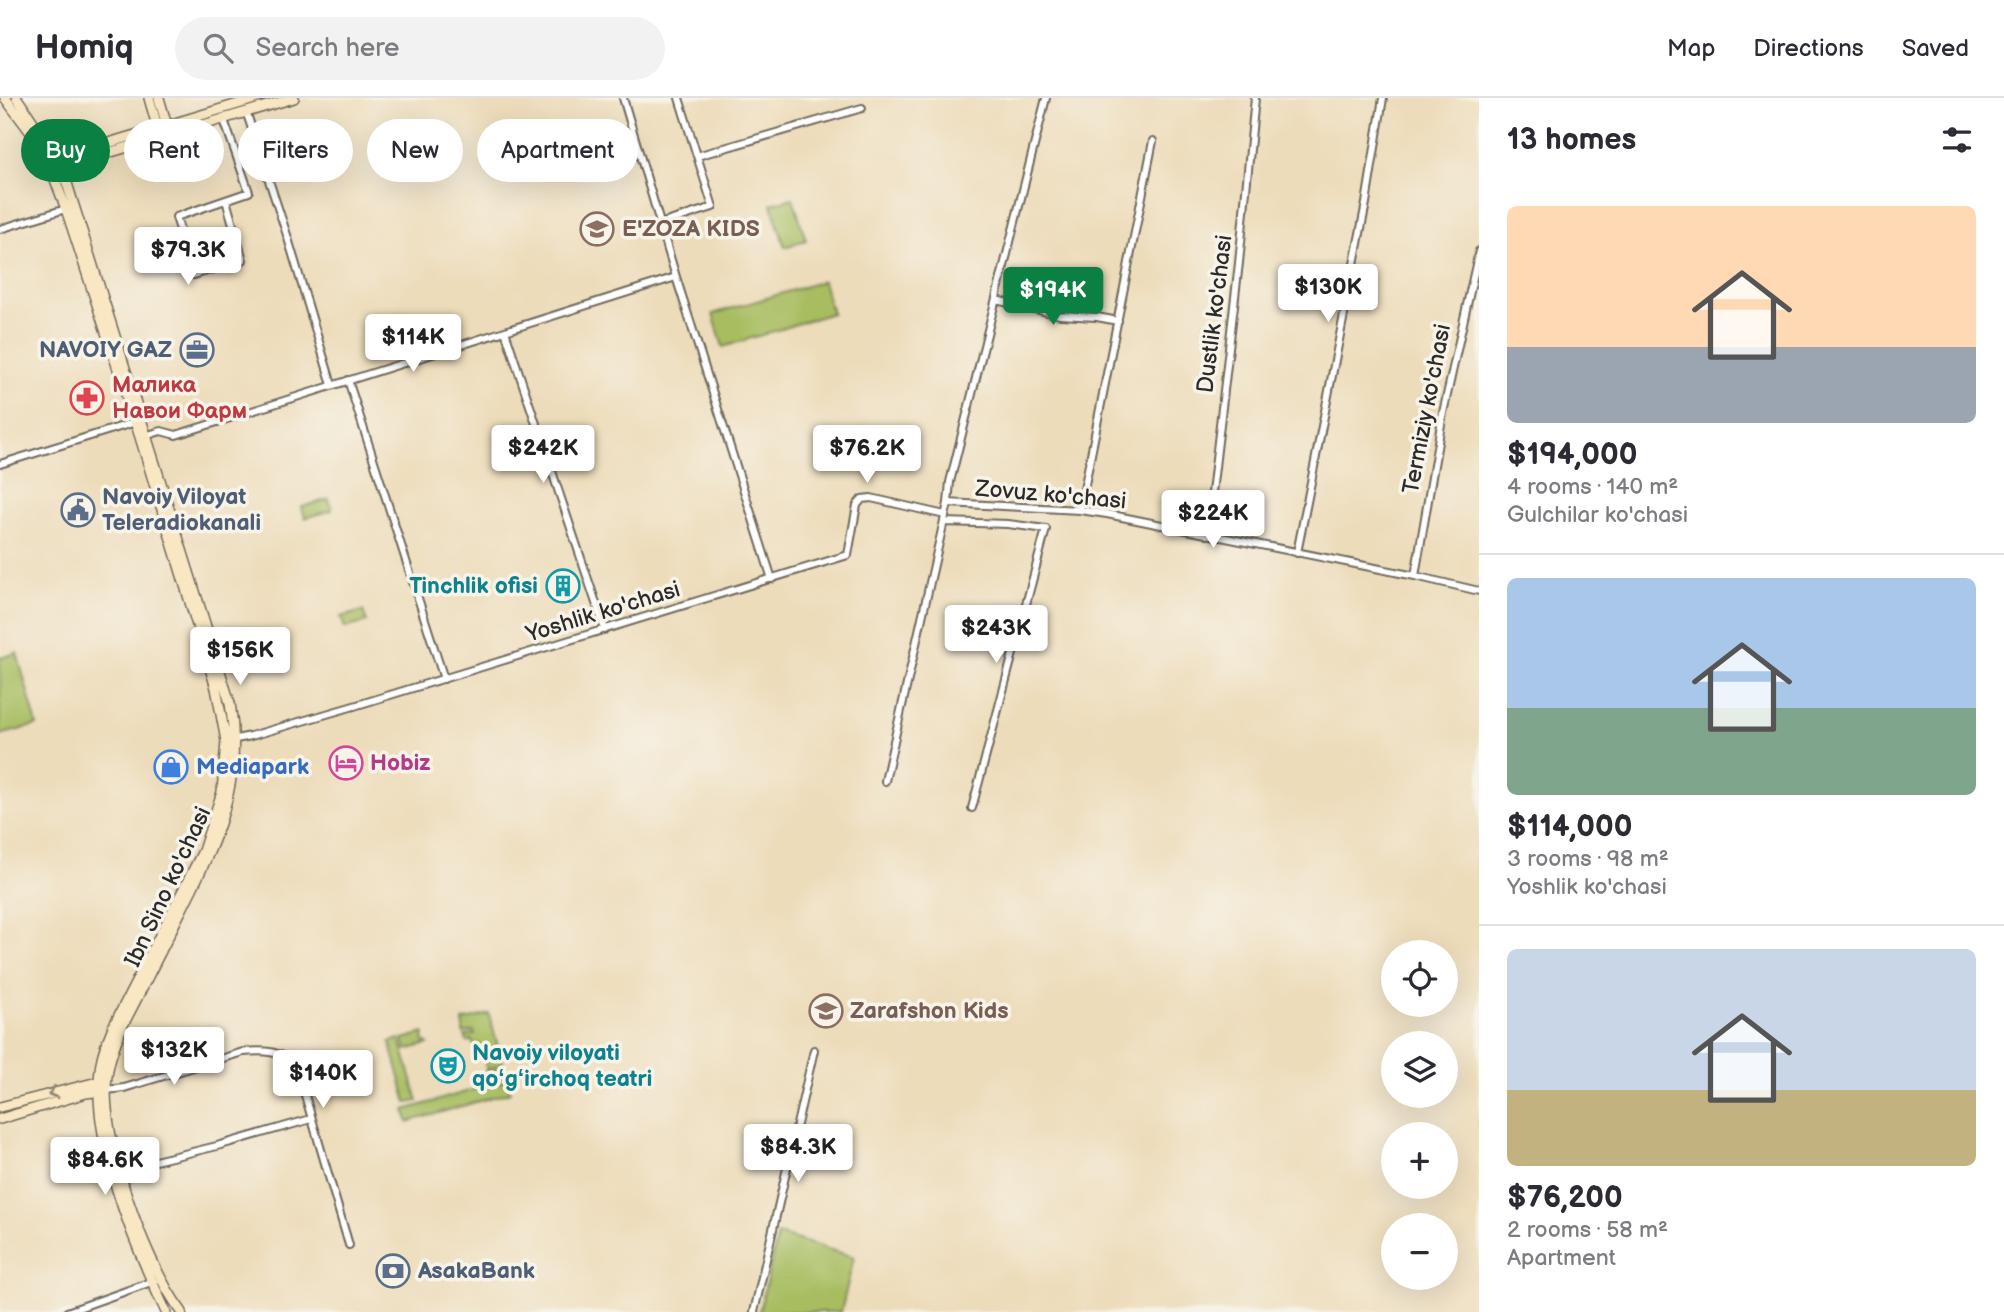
<!DOCTYPE html>
<html lang="en">
<head>
<meta charset="utf-8">
<style>
	body { margin:0; font-family:"Balsamiq Sans",sans-serif; background:#f2f2f3; color:#2b2b33; height:100vh; display:flex; flex-direction:column; font-size:26px; white-space:nowrap }
	* { box-sizing:border-box; margin:0 }
	p { font-size:23px; color:#7c7c81 }
	.icon { flex:none; width:38px; height:38px; fill:none; stroke:currentColor; stroke-width:2; stroke-linecap:round; stroke-linejoin:round }
	.map { position:relative; flex:1; overflow:hidden }
	.panel { display:flex; flex-direction:column; background:#fff; width:525px }
	.panel>* { flex:none }
	.hud { position:absolute; left:21px; top:21px; width:665px; height:63px; display:flex; gap:14px }
	.tools { position:absolute; left:1381px; top:842px; display:grid; gap:14px }
	.tools a { display:grid; place-items:center; width:77px; height:77px; border-radius:50%; background:#fff; box-shadow:0 7px 28px #0002; font-size:35px }
	.price { position:absolute; translate:-50% -60px; padding:0 16px; border-radius:7px; background:#fff; color:#222; font-size:23px; line-height:46px; filter:drop-shadow(0 2px 4px #0008) }
	.price::after { content:''; position:absolute; left:50%; top:42px; width:21px; height:16px; margin-left:-10px; background:inherit; clip-path:polygon(0 0,100% 0,50% 100%) }
	.price.current { background:#0b8043; color:#fff }
	ul { padding:0; list-style:none }
	li { display:grid; align-content:center; gap:14px; height:371px; padding:0 28px }
	li+li { border-top:2px solid #e1e1e2 }
	li span { display:grid; place-items:center; height:217px; border-radius:10px; color:#555 }
	li>.icon { margin-inline-start:auto }
	span .icon { width:126px; height:126px; fill:#fffc; stroke-width:1 }
	li b { font-size:30px }
	h2 { display:flex; justify-content:space-between; align-items:center; height:84px; padding:0 28px; font-size:30px }
	.chip { padding:0 24px; border-radius:32px; background:#fff; box-shadow:0 7px 28px #0002; font-size:24px; line-height:63px }
	.chip.current { background:#0b8043; color:#fff }
	header { display:flex; align-items:center; gap:42px; box-sizing:border-box; height:98px; padding:0 35px; background:#fff; border-bottom:2px solid #e1e1e2 }
	header strong { font-size:33px }
	nav { display:flex; gap:38px; margin-inline-start:auto; font-size:24px }
	.search { width:490px; height:63px; background:#f2f2f3; display:flex; align-items:center; gap:18px; box-sizing:border-box; padding:0 24px; border-radius:38px; color:#7c7c81; font-size:26px }
	main { display:flex; flex:1; min-height:0 }
	.map>svg:first-child { display:block }
	.green { fill:#a7bd61; stroke:#697446; stroke-width:2 }
	.lines { fill:none; stroke-linecap:round; stroke-linejoin:round }
	.street-casing { stroke:#6f695d; stroke-width:10 }
	.secondary-casing { stroke:#6f695d; stroke-width:12 }
	.street { stroke:#fff; stroke-width:6 }
	.secondary { stroke:#f9e7c3; stroke-width:9 }
	.oneway { stroke:#928977 }
	.labels { text-anchor:middle; dominant-baseline:central; stroke-width:7; stroke-linejoin:round; paint-order:stroke }
	.education-label { font-size:23px; font-weight:bold; fill:#785e54; stroke:#f7f3e8; text-anchor:start }
	.street-label { font-size:23px; fill:#2b2b2b; stroke:#f7f3e8 }
	.service-label { font-size:23px; font-weight:bold; fill:#4e5e75; stroke:#f7f3e8; text-anchor:start }
	.health-label { font-size:23px; font-weight:bold; fill:#be3a42; stroke:#f7f3e8; text-anchor:start }
	.culture-label { font-size:23px; font-weight:bold; fill:#0d838f; stroke:#f7f3e8; text-anchor:end }
	.hotel-label { font-size:23px; font-weight:bold; fill:#b23c85; stroke:#f7f3e8; text-anchor:start }
	.shop-label { font-size:23px; font-weight:bold; fill:#366cbe; stroke:#f7f3e8; text-anchor:start }
</style>
</head>
<body>
<header>
<strong>Homiq</strong>
<div class="search"><svg class="icon" aria-label="search" viewBox="0 0 24 24"><circle cx="10" cy="10" r="6"/><path d="M15 15l6 6"/></svg>Search here</div>
<nav><a>Map</a><a>Directions</a><a>Saved</a></nav>
</header>
<main>
<div class="map">
<svg width="1479" height="1214" viewBox="0 0 1479 1214">
	<rect width="100%" height="100%" fill="#f7f3e8"/>
	<filter id="ink" filterUnits="userSpaceOnUse"><feTurbulence type="fractalNoise" baseFrequency=".0143" numOctaves="2"/><feDisplacementMap in="SourceGraphic" scale="14" xChannelSelector="R" yChannelSelector="G"/><feConvolveMatrix kernelMatrix="1 2 1 2 8 2 1 2 1" color-interpolation-filters="sRGB"/></filter>
	<filter id="wash" filterUnits="userSpaceOnUse"><feTurbulence type="fractalNoise" baseFrequency=".00686" numOctaves="4" result="noise"/><feDisplacementMap in="SourceGraphic" scale="28" xChannelSelector="R" yChannelSelector="G"/><feGaussianBlur stdDeviation="1.57" result="paint"/><feColorMatrix in="noise" values="0 0 0 0 0 0 0 0 0 0 0 0 0 0 0 0 0 1.4 0 .05"/><feComposite in="paint" operator="in"/></filter>
	<g filter="url(#wash)">
		<rect width="100%" height="100%" fill="#eddcba"/>
		<!-- green -->
		<path class="green" d="M793 100 806 142 785 149 771 106Z
			M823 183 832 215 723 249 713 216Z
			M329 401 332 412 305 420 302 409Z
			M363 513 367 524 345 530 341 519Z
			M17 555 37 627 0 637V560Z
			M489 916 506 977 487 982 485 974 501 970 500 967 487 971 479 946 474 947 472 942 467 944 465 938 475 936 474 933 463 935V923Z
			M424 935 423 942 428 946 406 952 403 941Z
			M400 941 418 1003 407 1005 390 944Z
			M506 982 510 994 408 1024 405 1012Z
			M778 1136 854 1159 841 1214H759Z"/>
	</g>
	<g filter="url(#ink)">
		<g class="lines">
			<defs>
				<path id="street" d="M623 0 676 179 772 481
					M246 13 287 137 332 287
					M223 19 249 94 176 119 194 177 243 162 226 102
					M697 58 862 10
					M660 126 713 109 679 0
					M0 131 69 110
					M996 202 1060 217 1097 219 1118 223
					M505 233 605 532
					M348 282 444 581
					M145 338 161 333 176 337 676 179
					M0 366 139 323
					M948 405 1080 412 1107 416 1415 478 1479 493
					M1080 412 1153 43
					M944 424 1008 426 1046 431 972 710
					M1207 437 1239 165 1255 0
					M1297 455 1366 105 1383 0
					M1415 478 1443 315 1479 153
					M231 642 251 638 354 608 848 457 857 407 862 401 871 400 945 417
					M885 683 948 405 950 384 1046 0
					M106 992 124 990 243 954C265 952 282 952 297 970L349 1147
					M118 1072 217 1048 311 1021
					M67 1214 154 1183
					M754 1214 814 952"/>
				<path id="secondary" d="M5 0 32 36 48 63 66 111 140 339 216 590 226 643 222 694 203 753 113 929C109 939 104 950 102 960 86 1034 135 1148 166 1214
					M17 0 54 55 66 82 230 605C244 685 216 744 181 813 162 851 143 889 123 927 116 943 109 960 107 978 99 1038 145 1166 182 1214
					M149 0 159 35
					M159 0 168 31
					M52 62 258 0
					M57 70 294 0
					M0 1009 105 982
					M0 1021 86 995 103 993"/>
			</defs>
			<!-- street casing -->
			<use href="#street" class="street-casing"/>
			<!-- secondary casing -->
			<use href="#secondary" class="secondary-casing"/>
			<!-- street -->
			<use href="#street" class="street"/>
			<!-- secondary -->
			<use href="#secondary" class="secondary"/>
		</g>
		<!-- one-way arrows -->
		<defs><path id="oneway-chevron" d="M-2-3.5L2.5 0L-2 3.5" fill="none" stroke-width="1.6" stroke-linecap="round" stroke-linejoin="round" transform="scale(1.75)"/></defs>
		<use class="oneway" href="#oneway-chevron" transform="translate(53 995) rotate(164)"/>
	</g>
	<!-- icons -->
	<defs>
		<symbol id="school-ring" viewBox="-11 -11 22 22"><circle r="9.5" fill="#f7f3e8" stroke="#8d6e63" stroke-width="1.5"/><path d="M0-5L7-2L0 1L-7-2ZM-4 1L0 2.5L4 1V4Q0 6-4 4Z" fill="#8d6e63"/></symbol>
		<symbol id="office-ring" viewBox="-11 -11 22 22"><circle r="9.5" fill="#f7f3e8" stroke="#5c6f8a" stroke-width="1.5"/><path d="M-6-3h4V-5.5h4V-3h4V5H-6ZM-1-4.5V-3h2v-1.5ZM-6 0V1H6V0Z" fill="#5c6f8a"/></symbol>
		<symbol id="pharmacy-ring" viewBox="-11 -11 22 22"><circle r="9.5" fill="#f7f3e8" stroke="#e0444e" stroke-width="1.5"/><path d="M-2-6h4v4h4v4h-4v4h-4v-4h-4v-4h4Z" fill="#e0444e"/></symbol>
		<symbol id="civic-ring" viewBox="-11 -11 22 22"><circle r="9.5" fill="#f7f3e8" stroke="#5c6f8a" stroke-width="1.5"/><path d="M-.6-6.5H3V-4.5H.6V-3L4-1V1h2V6H-6V1h2V-1L-.6-3ZM-1.2 2.5V6h2.4V2.5Z" fill="#5c6f8a"/></symbol>
		<symbol id="building-ring" viewBox="-11 -11 22 22"><circle r="9.5" fill="#f7f3e8" stroke="#0f9aa8" stroke-width="1.5"/><path d="M-4-6H4V6H1V3H-1V6H-4ZM-2.5-4.3h1.7v1.8h-1.7ZM.8-4.3h1.7v1.8H.8ZM-2.5-1h1.7V.8h-1.7ZM.8-1h1.7V.8H.8Z" fill="#0f9aa8"/></symbol>
		<symbol id="hotel-ring" viewBox="-11 -11 22 22"><circle r="9.5" fill="#f7f3e8" stroke="#d1479c" stroke-width="1.5"/><path d="M-6-4.5h1.5V1H6V5H4.5V3h-9V5H-6ZM-4 0a1.8 1.8 0 1 1 3.6 0ZM.5 0V-2.5h3Q6-2.5 6 0Z" fill="#d1479c"/></symbol>
		<symbol id="shop-ring" viewBox="-11 -11 22 22"><circle r="9.5" fill="#f7f3e8" stroke="#3f7fe0" stroke-width="1.5"/><path d="M-5-2.5h2.3a2.7 3.5 0 0 1 5.4 0H5L5.5 6h-11ZM-1.5-2.5h3a1.5 2.3 0 0 0-3 0Z" fill="#3f7fe0"/></symbol>
		<symbol id="theatre-ring" viewBox="-11 -11 22 22"><circle r="9.5" fill="#f7f3e8" stroke="#0f9aa8" stroke-width="1.5"/><path d="M-5-5.5Q0-4 5-5.5V0Q5 5 0 6Q-5 5-5 0ZM-3.3-2.5H-1v1.5H-3.3ZM1-2.5H3.3v1.5H1ZM-2.8 1Q0 5.5 2.8 1Z" fill="#0f9aa8"/></symbol>
		<symbol id="bank-ring" viewBox="-11 -11 22 22"><circle r="9.5" fill="#f7f3e8" stroke="#5c6f8a" stroke-width="1.5"/><path d="M-6-4H6V4H-6ZM0-2.3a2.3 2.3 0 1 0 0 4.6a2.3 2.3 0 1 0 0-4.6Z" fill="#5c6f8a"/></symbol>
	</defs>
	<g fill-rule="evenodd">
		<use href="#school-ring" x="578" y="112" width="38" height="38"/>
		<use href="#office-ring" x="178" y="233" width="38" height="38"/>
		<use href="#pharmacy-ring" x="68" y="281" width="38" height="38"/>
		<use href="#civic-ring" x="59" y="393" width="38" height="38"/>
		<use href="#building-ring" x="544" y="469" width="38" height="38"/>
		<use href="#hotel-ring" x="327" y="646" width="38" height="38"/>
		<use href="#shop-ring" x="152" y="650" width="38" height="38"/>
		<use href="#school-ring" x="807" y="894" width="38" height="38"/>
		<use href="#theatre-ring" x="429" y="949" width="38" height="38"/>
		<use href="#bank-ring" x="374" y="1154" width="38" height="38"/>
	</g>
	<g class="labels">
		<!-- education labels -->
		<g class="education-label">
			<text x="622" y="131">E'ZOZA KIDS</text>
			<text x="850" y="913">Zarafshon Kids</text>
		</g>
		<!-- street labels -->
		<g class="street-label">
			<text transform="translate(1215 216) rotate(-83)">Dustlik ko'chasi</text>
			<text transform="translate(1427 311) rotate(-79)">Termiziy ko'chasi</text>
			<text transform="translate(1051 397) rotate(5)">Zovuz ko'chasi</text>
			<text transform="translate(603 514) rotate(-17)">Yoshlik ko'chasi</text>
			<text transform="translate(168 789) rotate(-65)">Ibn Sino ko'chasi</text>
		</g>
		<!-- service labels -->
		<g class="service-label">
			<text x="172" y="252" text-anchor="end">NAVOIY GAZ</text>
			<text x="102" y="399">Navoiy Viloyat<tspan x="102" dy="26">Teleradiokanali</tspan></text>
			<text x="418" y="1173">AsakaBank</text>
		</g>
		<!-- health labels -->
		<g class="health-label">
			<text x="112" y="287">Малика<tspan x="112" dy="26">Навои Фарм</tspan></text>
		</g>
		<!-- culture labels -->
		<g class="culture-label">
			<text x="538" y="488">Tinchlik ofisi</text>
			<text x="472" y="955" text-anchor="start">Navoiy viloyati<tspan x="472" dy="26">qoʻgʻirchoq teatri</tspan></text>
		</g>
		<!-- hotel labels -->
		<g class="hotel-label">
			<text x="370" y="665">Hobiz</text>
		</g>
		<!-- shop labels -->
		<g class="shop-label">
			<text x="196" y="669">Mediapark</text>
		</g>
	</g>
</svg>
<div class="tools">
<a><svg class="icon" aria-label="locate" viewBox="0 0 24 24"><circle cx="12" cy="12" r="6"/><path d="M12 2v4M12 18v4M2 12h4M18 12h4"/></svg></a>
<a><svg class="icon" aria-label="layers" viewBox="0 0 24 24"><path d="M12 4l9 5-9 5-9-5zM3 14l9 5 9-5"/></svg></a>
<a>+</a>
<a>−</a>
</div>
<b class="price" style="left:188px;top:189px">$79.3K</b>
<b class="price" style="left:1328px;top:226px">$130K</b>
<b class="price current" style="left:1053px;top:229px">$194K</b>
<b class="price" style="left:413px;top:276px">$114K</b>
<b class="price" style="left:543px;top:387px">$242K</b>
<b class="price" style="left:867px;top:387px">$76.2K</b>
<b class="price" style="left:1213px;top:452px">$224K</b>
<b class="price" style="left:996px;top:567px">$243K</b>
<b class="price" style="left:240px;top:589px">$156K</b>
<b class="price" style="left:174px;top:989px">$132K</b>
<b class="price" style="left:323px;top:1012px">$140K</b>
<b class="price" style="left:798px;top:1086px">$84.3K</b>
<b class="price" style="left:105px;top:1099px">$84.6K</b>
<div class="hud">
<a class="chip current">Buy</a>
<a class="chip">Rent</a>
<a class="chip">Filters</a>
<a class="chip">New</a>
<a class="chip">Apartment</a>
</div>
</div>
<section class="panel">
<h2>13 homes<svg class="icon" aria-label="filters" viewBox="0 0 24 24"><path d="M4 7h16M4 17h16"/><circle cx="9" cy="7" r="2"/><circle cx="15" cy="17" r="2"/></svg></h2>
<ul>
<li><span style="background:linear-gradient(#ffd9b3 65%,#9aa5b1 0)"><svg class="icon" aria-label="home" viewBox="0 0 24 24"><path d="M3 11l9-7 9 7M6 9v11h12V9"/></svg></span><div><b>$194,000</b><p>4 rooms · 140 m²</p><p>Gulchilar ko'chasi</p></div></li>
<li><span style="background:linear-gradient(#a9c7e8 60%,#7fa58c 0)"><svg class="icon" aria-label="home" viewBox="0 0 24 24"><path d="M3 11l9-7 9 7M6 9v11h12V9"/></svg></span><div><b>$114,000</b><p>3 rooms · 98 m²</p><p>Yoshlik ko'chasi</p></div></li>
<li><span style="background:linear-gradient(#c9d6e8 65%,#c2b280 0)"><svg class="icon" aria-label="home" viewBox="0 0 24 24"><path d="M3 11l9-7 9 7M6 9v11h12V9"/></svg></span><div><b>$76,200</b><p>2 rooms · 58 m²</p><p>Apartment</p></div></li>
</ul>
</section>
</main>
</body>
</html>
